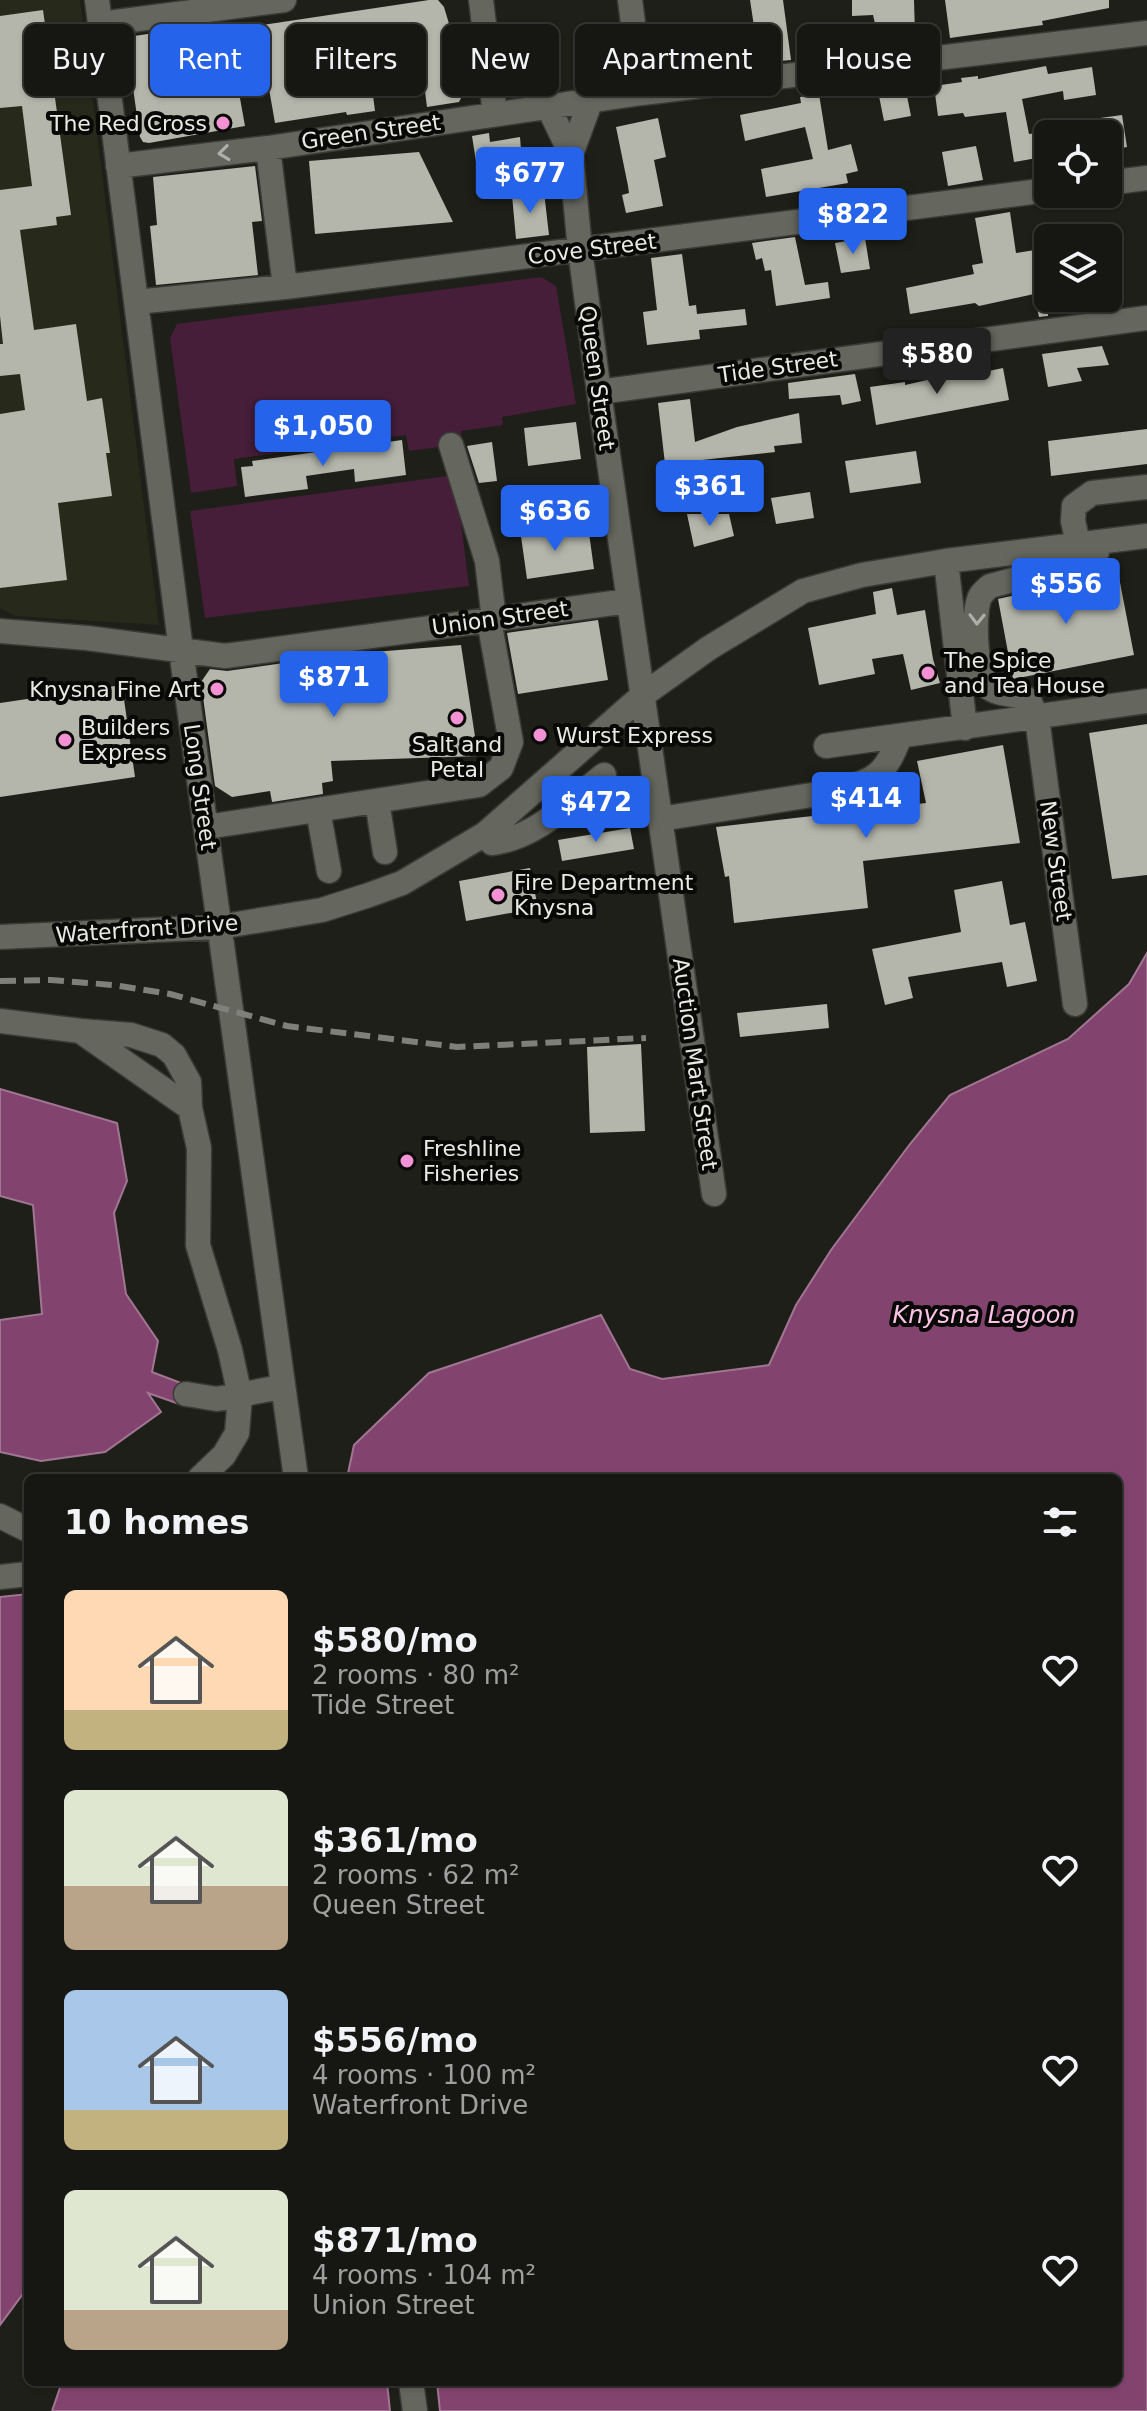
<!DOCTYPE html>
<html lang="en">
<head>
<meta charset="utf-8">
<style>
	body { margin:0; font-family:"DejaVu Sans",sans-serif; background:#1f201b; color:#f1f3f6; height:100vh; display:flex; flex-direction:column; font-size:30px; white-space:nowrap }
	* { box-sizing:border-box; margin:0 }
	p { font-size:26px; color:#9e9f9f }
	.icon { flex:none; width:44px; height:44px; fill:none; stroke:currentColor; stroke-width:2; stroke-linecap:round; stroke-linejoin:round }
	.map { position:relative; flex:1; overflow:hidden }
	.drawer { position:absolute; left:24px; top:1474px; width:1098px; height:912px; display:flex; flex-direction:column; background:#161712; border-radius:12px; box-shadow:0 2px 6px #0004,0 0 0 2px #353632 }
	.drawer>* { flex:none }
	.top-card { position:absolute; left:24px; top:24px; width:1100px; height:72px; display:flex; gap:16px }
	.tools { position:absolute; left:1034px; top:120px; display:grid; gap:16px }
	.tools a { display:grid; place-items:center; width:88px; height:88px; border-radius:12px; background:#161712; box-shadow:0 2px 6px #0004,0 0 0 2px #353632; font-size:40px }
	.price { position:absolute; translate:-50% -68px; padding:0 18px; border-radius:8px; background:#2563eb; color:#fff; font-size:26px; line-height:52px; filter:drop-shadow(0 2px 4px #0008) }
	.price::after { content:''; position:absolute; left:50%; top:48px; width:24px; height:18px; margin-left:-12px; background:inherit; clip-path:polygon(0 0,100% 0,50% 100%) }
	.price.on { background:#222; color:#fff }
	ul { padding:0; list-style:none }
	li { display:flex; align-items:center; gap:24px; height:200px; padding:0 40px }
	li span { display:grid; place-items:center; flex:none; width:224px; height:160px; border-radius:12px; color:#555 }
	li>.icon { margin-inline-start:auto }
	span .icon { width:96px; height:96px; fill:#fffc; stroke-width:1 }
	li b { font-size:34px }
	h2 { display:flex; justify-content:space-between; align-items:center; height:96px; padding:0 40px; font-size:34px }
	.pill { padding:0 28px; border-radius:12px; background:#161712; box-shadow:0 2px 6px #0004,0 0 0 2px #353632; font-size:28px; line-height:72px }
	.pill.on { background:#2563eb; color:#fff }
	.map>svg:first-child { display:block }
	.built { fill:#27291b }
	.green { fill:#461e3a }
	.water { fill:#82446f; stroke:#a17692; stroke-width:2 }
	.building { fill:#b4b6ab }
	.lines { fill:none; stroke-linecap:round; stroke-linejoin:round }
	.minor-casing { stroke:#3a3a36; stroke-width:27 }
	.minor { stroke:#65665d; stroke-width:24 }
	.rail { stroke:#7f807a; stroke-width:6; stroke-dasharray:16 8; stroke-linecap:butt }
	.oneway { stroke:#aeafa8 }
	.poi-dot { fill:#f391d5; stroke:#080906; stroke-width:3 }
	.labels { text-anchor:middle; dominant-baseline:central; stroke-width:8; stroke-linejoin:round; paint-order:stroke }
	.poi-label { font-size:22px; fill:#e9eae5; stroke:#080906; text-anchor:start }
	.street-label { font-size:22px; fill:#e9eae5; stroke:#080906 }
	.water-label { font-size:24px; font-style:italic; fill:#fbc3e7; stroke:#080906 }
</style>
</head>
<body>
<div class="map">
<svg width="1147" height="2411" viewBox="0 0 1147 2411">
	<rect width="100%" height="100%" fill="#1e1f18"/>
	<!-- built -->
	<path class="built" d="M0 0H80L159 625 16 616 0 608Z"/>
	<!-- green -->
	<path class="green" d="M541 277 556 286 576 404 502 417 503 425 461 431 462 444 409 451 406 435 234 459 237 486 191 493 170 338 177 324Z
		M455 475 469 586 205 618 190 511Z"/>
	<!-- water -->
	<path class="water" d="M1147 953V2411H440L437 2382H1118V1478H347L354 1445 429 1373 601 1315 630 1369 662 1379 769 1365 796 1305 831 1250 910 1144 950 1095 1068 1039 1129 984Z
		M0 1089 117 1123 127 1181 114 1213 126 1294 158 1341 152 1372 189 1386 182 1405 148 1393 161 1412 105 1452 41 1461 0 1452V1320L42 1314 33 1205 0 1196Z
		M28 1594V2287L0 2325V1597Z
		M62 2382H387L390 2411H52Z"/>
	<!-- building -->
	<path class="building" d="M429 0H438L444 7 453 37 462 96 459 102 427 107 420 53 397 55V52L368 56 375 111 347 115 346 112 275 123 266 72 236 76 245 126 149 143 143 142 140 137 127 46 128 39 134 36 189 28 190 36Z
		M750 0H783L791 60 740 65 736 37 755 33Z
		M852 0H914L915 34 878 36 873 15 852 16Z
		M945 0H1109V8L1042 21 1043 25 950 38Z
		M43 10 71 215 56 217 57 225 20 230 34 330 76 324 87 401 102 398 110 453H106L112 496 58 503 67 580 0 588V414L25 410 20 374 0 376V344H3L0 316V190L32 186 22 106 0 108V16Z
		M691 51 696 69 657 76 654 56Z
		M1046 66 1048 74 1092 67 1096 95 1064 100 1063 91 1022 99 1029 134 1044 132 1048 156 1014 162 1006 112 965 117 963 113 938 116 934 86 962 82 961 78 978 76V79Z
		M904 81 911 116 884 121 877 86Z
		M819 94 828 150 851 144 858 171 846 174 848 183 766 197 761 169 813 159 805 127 745 141 740 115 801 103 800 97Z
		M1122 115 1127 147 1108 150V134H1096L1093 119Z
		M658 118 666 157 654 160 663 206 626 213 622 195 629 193 628 186 616 127Z
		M489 133 490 142 520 137 522 163 477 168 472 136Z
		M976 146 983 180 948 186 942 152Z
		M419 152 453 222 315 234 309 161Z
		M255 166 262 221 252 222 258 275 156 285 150 226 157 225 153 177Z
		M544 192 549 235 516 239 512 195Z
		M1010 212 1016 253 1048 248V316L1039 317 1034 294 979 306 975 303 910 314 906 288 974 274 972 265 983 263 975 218Z
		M795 237 805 285 828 282 830 298 776 306 771 270 765 271 762 258 756 260 752 243Z
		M865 238 870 269 841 273 835 243Z
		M682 254 689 306 696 305 697 314 745 309 747 325 699 330 700 339 647 345 643 312 657 310 651 258Z
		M1102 346 1109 365 1077 368 1082 381 1048 387 1042 354Z
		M1003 368 1009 400 876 425 870 387 905 382V385L945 376 946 380Z
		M855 374 861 401 842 405 840 395 789 399 788 383Z
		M690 399 695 442 737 427 799 413 802 443 774 446 775 452 665 464 658 403Z
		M576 422 581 459 528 466 524 428Z
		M1147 429V464L1051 476 1048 441Z
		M402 440 406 475 355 482 354 469 306 476 308 489 245 497 241 467 253 466 252 461Z
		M492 442 497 481 479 483 467 446Z
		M916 451 921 483 850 493 845 461Z
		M810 492 814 518 776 524 771 498Z
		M687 514H729L734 536 694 547Z
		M549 526 550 539 589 533 594 569 527 579 520 529Z
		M1118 572 1134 655 1013 679 998 599Z
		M892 588 897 615 925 610 933 659 940 683 911 690 903 654 872 659 875 674 819 685 808 628 876 614 873 592Z
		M598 620 608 680 518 694 507 633Z
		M461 645 478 756 331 761 333 781 322 783 323 794 272 802 270 791 232 797 215 786 201 682 210 669 227 671 319 658 323 694 352 689 349 654Z
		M122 685 135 777 0 797V703Z
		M1147 724V875L1112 879 1089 733Z
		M1003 745 1020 843 863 861 868 908 734 923 729 876 725 877 716 827 926 803 917 761Z
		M630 828 634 849 562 861 558 840Z
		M530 868 538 908 466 921 459 881Z
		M1002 881 1010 925 1025 922 1037 981 1007 987 1002 962 908 977 913 998 885 1005 872 949 961 932 954 890Z
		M827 1004 829 1028 740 1037 737 1013Z
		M641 1044 645 1131 590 1133 587 1047Z"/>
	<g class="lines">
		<defs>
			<path id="minor" d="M97 0 181 650 296 1478
				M481 0 495 114
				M630 0 642 93
				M100 24 284 0
				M548 106 571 154 580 250 599 392 714 1194
				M268 148 285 287
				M571 154 591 100
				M118 166 268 148 642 93 1147 33
				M1108 183 1147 178
				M136 302 285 287 1048 190
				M599 392 1147 318
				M451 445 487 561 494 619
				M1078 543 1073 521 1074 506 1092 493 1147 487
				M946 561 965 728
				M0 631 87 638 225 656 628 601
				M826 746 1147 701
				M377 801 385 852
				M318 810 329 871
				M660 819 837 791C876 779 885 776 900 736
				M206 827 479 785 501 768 511 742 489 620
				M485 834 492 843C536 838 571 801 604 775
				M0 937 219 927 322 910 369 895 402 883 485 834 643 695 709 648 803 591 862 575 946 561 1147 536
				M1075 1004 1037 718 1029 700C1017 693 999 696 988 687 975 676 972 609 981 595 981 594 989 587 990 586L1086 561 1097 552 1100 542
				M0 1021 81 1031 131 1035 162 1045 174 1055 189 1082 190 1108 199 1148 198 1245 230 1350 240 1396 237 1433 224 1455 200 1478
				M83 1033 190 1108
				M186 1394 217 1399 281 1387
				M0 1516 28 1530
				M0 1577 28 1574
				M411 2382 415 2411"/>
		</defs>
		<!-- minor casing -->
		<use href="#minor" class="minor-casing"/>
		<!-- minor -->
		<use href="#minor" class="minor"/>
		<!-- rail -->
		<path class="rail" d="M0 981 51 980 113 985 170 994 287 1026 457 1047 646 1038"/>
	</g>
	<!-- one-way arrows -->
	<defs><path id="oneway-chevron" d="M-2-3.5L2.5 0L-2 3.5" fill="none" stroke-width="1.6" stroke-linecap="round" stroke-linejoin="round" transform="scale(2)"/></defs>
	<g class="oneway">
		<use href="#oneway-chevron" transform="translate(224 153) rotate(173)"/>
		<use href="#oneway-chevron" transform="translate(977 619) rotate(91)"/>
	</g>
	<!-- markers -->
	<g class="poi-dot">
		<circle cx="223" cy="123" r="8"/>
		<circle cx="928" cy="673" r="8"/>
		<circle cx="217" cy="689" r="8"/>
		<circle cx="457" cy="718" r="8"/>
		<circle cx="540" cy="735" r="8"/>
		<circle cx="65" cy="740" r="8"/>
		<circle cx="498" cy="895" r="8"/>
		<circle cx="407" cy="1161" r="8"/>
	</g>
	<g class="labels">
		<!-- poi labels -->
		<g class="poi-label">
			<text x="207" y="123" text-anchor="end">The Red Cross</text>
			<text x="944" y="660">The Spice<tspan x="944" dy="25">and Tea House</tspan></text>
			<text x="201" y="689" text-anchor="end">Knysna Fine Art</text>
			<text x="81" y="727">Builders<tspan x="81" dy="25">Express</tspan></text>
			<text x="556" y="735">Wurst Express</text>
			<text x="457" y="744" text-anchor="middle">Salt and<tspan x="457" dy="25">Petal</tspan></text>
			<text x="514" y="882">Fire Department<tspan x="514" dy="25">Knysna</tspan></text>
			<text x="423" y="1148">Freshline<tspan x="423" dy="25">Fisheries</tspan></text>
		</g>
		<!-- street labels -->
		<g class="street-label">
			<text transform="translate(371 132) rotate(-8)">Green Street</text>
			<text transform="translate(592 249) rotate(-7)">Cove Street</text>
			<text transform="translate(778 367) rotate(-8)">Tide Street</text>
			<text transform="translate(597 378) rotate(82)">Queen Street</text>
			<text transform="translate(500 618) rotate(-8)">Union Street</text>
			<text transform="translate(200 787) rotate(82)">Long Street</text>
			<text transform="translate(1056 861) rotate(82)">New Street</text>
			<text transform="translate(147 929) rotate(-4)">Waterfront Drive</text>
			<text transform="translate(695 1064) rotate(82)">Auction Mart Street</text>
		</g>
		<!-- water labels -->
		<g class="water-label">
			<text x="984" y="1315">Knysna Lagoon</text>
		</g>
	</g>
</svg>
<div class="tools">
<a><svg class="icon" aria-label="locate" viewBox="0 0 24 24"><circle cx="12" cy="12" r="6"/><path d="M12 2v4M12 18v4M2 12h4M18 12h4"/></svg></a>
<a><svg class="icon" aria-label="layers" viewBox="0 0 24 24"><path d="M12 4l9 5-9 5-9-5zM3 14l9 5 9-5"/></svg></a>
</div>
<b class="price" style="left:530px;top:215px">$677</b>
<b class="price" style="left:853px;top:256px">$822</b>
<b class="price on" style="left:937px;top:396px">$580</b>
<b class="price" style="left:323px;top:468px">$1,050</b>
<b class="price" style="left:710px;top:528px">$361</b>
<b class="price" style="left:555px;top:553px">$636</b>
<b class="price" style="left:1066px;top:626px">$556</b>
<b class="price" style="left:334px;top:719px">$871</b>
<b class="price" style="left:866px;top:840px">$414</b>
<b class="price" style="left:596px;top:844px">$472</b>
<div class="top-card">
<a class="pill">Buy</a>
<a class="pill on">Rent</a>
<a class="pill">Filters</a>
<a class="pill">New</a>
<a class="pill">Apartment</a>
<a class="pill">House</a>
</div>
<section class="drawer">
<h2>10 homes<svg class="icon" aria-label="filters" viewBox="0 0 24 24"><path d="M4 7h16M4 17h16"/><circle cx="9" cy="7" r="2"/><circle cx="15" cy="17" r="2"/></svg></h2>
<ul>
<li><span style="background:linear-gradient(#ffd9b3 75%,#c2b280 0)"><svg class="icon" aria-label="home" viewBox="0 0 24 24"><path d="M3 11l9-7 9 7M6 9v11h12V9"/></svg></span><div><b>$580/mo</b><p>2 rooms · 80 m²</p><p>Tide Street</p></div><svg class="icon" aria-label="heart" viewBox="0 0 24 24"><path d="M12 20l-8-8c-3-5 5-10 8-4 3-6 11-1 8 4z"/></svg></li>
<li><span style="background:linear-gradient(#dfe7d0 60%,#b9a48a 0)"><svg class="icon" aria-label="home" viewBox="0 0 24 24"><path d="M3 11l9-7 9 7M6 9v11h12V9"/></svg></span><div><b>$361/mo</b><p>2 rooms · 62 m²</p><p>Queen Street</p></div><svg class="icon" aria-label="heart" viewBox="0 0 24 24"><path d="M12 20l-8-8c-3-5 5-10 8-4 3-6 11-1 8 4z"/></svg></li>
<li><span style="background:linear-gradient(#a9c7e8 75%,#c2b280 0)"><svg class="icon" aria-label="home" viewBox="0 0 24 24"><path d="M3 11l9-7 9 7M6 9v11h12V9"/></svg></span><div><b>$556/mo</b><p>4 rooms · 100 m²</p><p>Waterfront Drive</p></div><svg class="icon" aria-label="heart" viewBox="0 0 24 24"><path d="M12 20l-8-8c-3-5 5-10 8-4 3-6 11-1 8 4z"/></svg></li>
<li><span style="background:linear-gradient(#dfe7d0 75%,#b9a48a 0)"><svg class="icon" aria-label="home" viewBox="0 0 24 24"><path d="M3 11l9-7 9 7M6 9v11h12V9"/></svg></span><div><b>$871/mo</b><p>4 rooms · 104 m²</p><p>Union Street</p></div><svg class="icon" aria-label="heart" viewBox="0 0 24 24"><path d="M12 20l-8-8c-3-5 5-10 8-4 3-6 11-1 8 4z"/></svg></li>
</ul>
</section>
</div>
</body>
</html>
